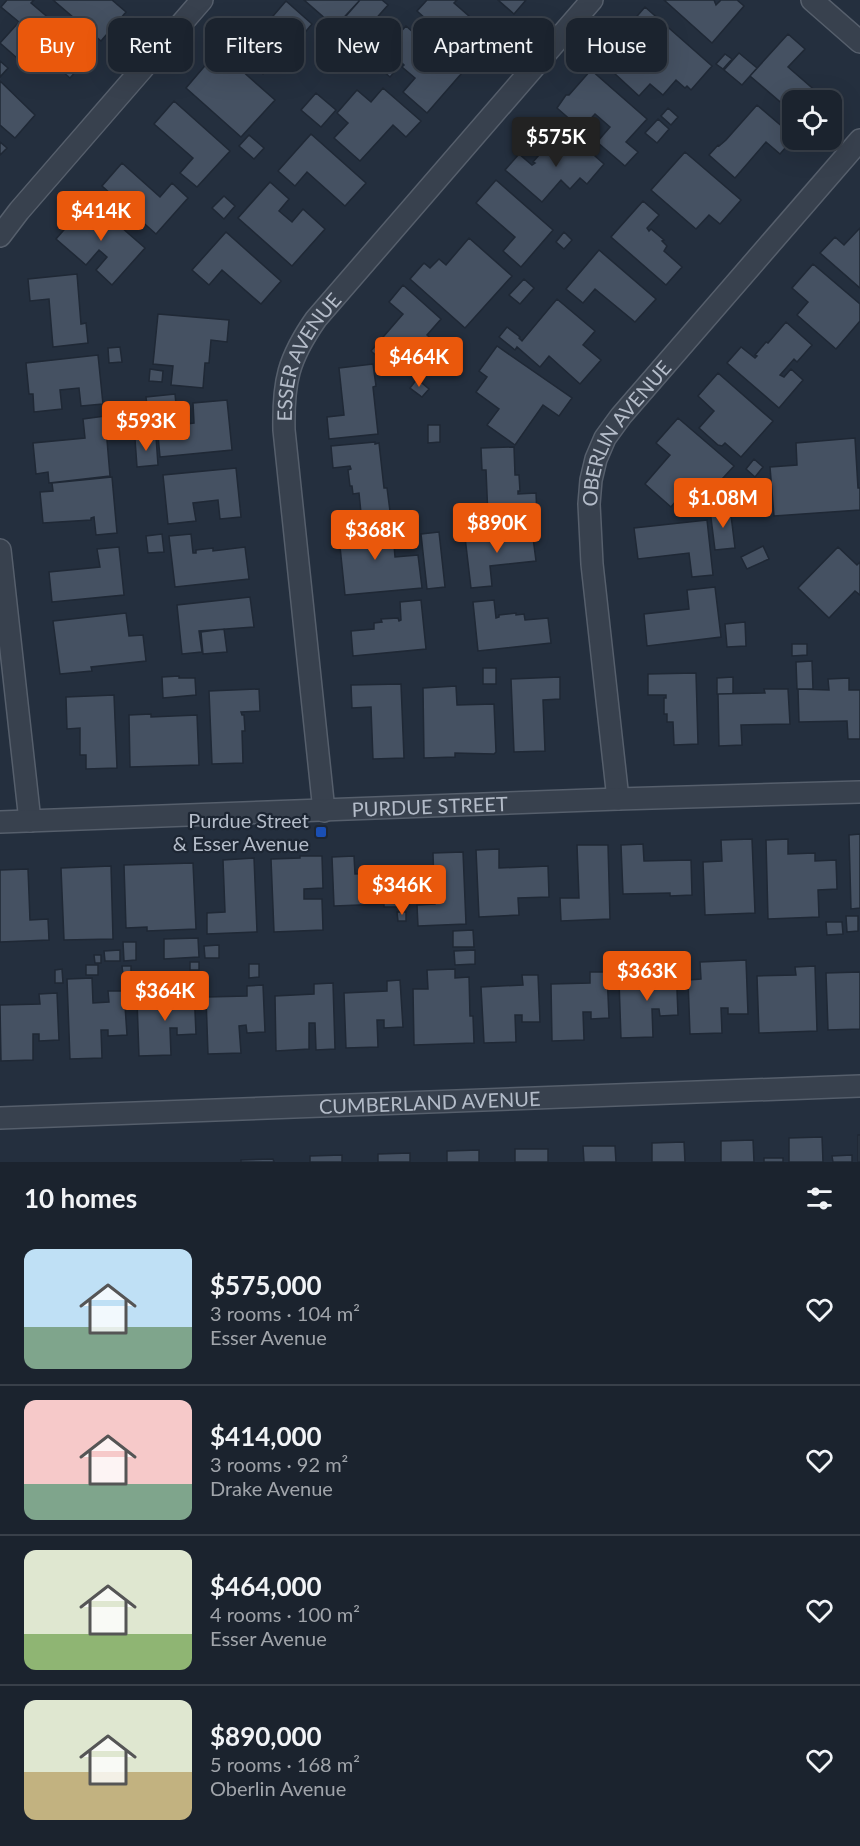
<!DOCTYPE html>
<html lang="en">
<head>
<meta charset="utf-8">
<style>
	body { margin:0; font-family:Lato,sans-serif; background:#242b36; color:#f1f3f6; height:100vh; display:flex; flex-direction:column; font-size:22px; white-space:nowrap }
	* { box-sizing:border-box; margin:0 }
	p { font-size:20px; color:#a0a4aa }
	.icon { flex:none; width:33px; height:33px; fill:none; stroke:currentColor; stroke-width:2; stroke-linecap:round; stroke-linejoin:round }
	.map { position:relative; height:1162px; overflow:hidden }
	.details { display:flex; flex-direction:column; background:#1b232e; flex:1 }
	.details>* { flex:none }
	.guide { position:absolute; left:18px; top:18px; width:825px; height:54px; display:flex; gap:12px }
	.controls { position:absolute; left:782px; top:90px; display:grid; gap:12px }
	.controls a { display:grid; place-items:center; width:60px; height:60px; border-radius:12px; background:#1b232e; box-shadow:0 6px 24px #0002,0 0 0 2px #39404a; font-size:30px }
	.price { position:absolute; translate:-50% -51px; padding:0 14px; border-radius:6px; background:#ea580c; color:#fff; font-size:20px; line-height:39px; filter:drop-shadow(0 2px 3px #0008) }
	.price::after { content:''; position:absolute; left:50%; top:36px; width:18px; height:14px; margin-left:-9px; background:inherit; clip-path:polygon(0 0,100% 0,50% 100%) }
	.price.selected { background:#222; color:#fff }
	ul { padding:0; list-style:none }
	li { display:flex; align-items:center; gap:18px; height:150px; padding:0 24px }
	li+li { border-top:2px solid #39404a }
	li span { display:grid; place-items:center; flex:none; width:168px; height:120px; border-radius:12px; color:#555 }
	li>.icon { margin-inline-start:auto }
	span .icon { width:72px; height:72px; fill:#fffc; stroke-width:1 }
	li b { font-size:26px }
	h2 { display:flex; justify-content:space-between; align-items:center; height:72px; padding:0 24px; font-size:26px }
	.pill { padding:0 21px; border-radius:12px; background:#1b232e; box-shadow:0 6px 24px #0002,0 0 0 2px #39404a; font-size:21px; line-height:54px }
	.pill.selected { background:#ea580c; color:#fff }
	.map>svg:first-child { display:block }
	.building { fill:#455162; stroke:#1f2835; stroke-width:1.5 }
	.lines { fill:none; stroke-linecap:round; stroke-linejoin:round }
	.street-casing { stroke:#565f6c; stroke-width:24 }
	.street { stroke:#38414e; stroke-width:21 }
	.transit-dot { fill:#1a4fb4; stroke:#1d2633; stroke-width:2 }
	.labels { text-anchor:middle; dominant-baseline:central; stroke-width:4.5; stroke-linejoin:round; paint-order:stroke }
	.street-label { font-size:20px; fill:#b4bcc9; stroke:#1d2633 }
	.poi-label { font-size:20px; fill:#b4bcc9; stroke:#1d2633; text-anchor:end }
</style>
</head>
<body>
<div class="map">
<svg width="860" height="1162" viewBox="0 0 860 1162">
	<rect width="100%" height="100%" fill="#242f3e"/>
	<!-- building -->
	<path class="building" d="M7 0H34L31 3 91 54 70 78 30 43 17 58 0 43 19 22 1 7Z
		M53 0H112L126 12 101 41Z
		M304 0H360L335 27Z
		M360 0H382L388 5 357 40 339 24Z
		M427 0H457L454 3 493 37 472 60 417 11Z
		M498 0H526L514 14Z
		M664 0H714L716 5 721 0H737L744 6 712 43Z
		M286 1 312 24 297 42 294 39 263 74 227 42 241 25 255 37Z
		M645 7 712 66 691 90 687 86 685 88 676 80 663 95 650 84 639 96 613 72 640 43 625 30Z
		M406 26 461 74 427 113 403 92 415 78 402 67 404 65 402 63 390 77 373 62Z
		M348 34 356 41 349 49 341 42Z
		M788 34 805 49 788 67 826 100H792V112L750 76Z
		M361 43 368 49 361 57 354 51Z
		M337 44 345 51 336 60 329 54Z
		M220 48 233 59 231 61 275 100 241 137 186 88Z
		M739 53 757 68 742 85 724 70Z
		M725 54 732 59 723 69 716 64Z
		M0 61 8 68 0 77Z
		M591 70 647 119 626 142 638 152 625 166 597 142 610 127 595 114 581 129 557 108 566 95H569Z
		M0 81 35 115 15 138 0 125Z
		M383 88 421 121 406 137 393 125 360 161 334 138 348 123 337 113 357 90 371 102Z
		M316 93 336 110 321 127 301 110Z
		M174 101 230 151 197 187 180 173 193 158 154 124Z
		M757 105 792 135V140L780 154 766 142 735 178 709 155 718 145 719 146 726 140Z
		M668 108 678 117 671 125 661 116Z
		M658 119 669 129 657 143 645 133Z
		M569 133 604 164 587 184 580 178 570 189 561 180 542 202 505 170 519 154 532 165 535 163 533 162 546 147 548 149 551 145 555 148Z
		M311 134 366 183 345 206 307 172 295 186 278 171Z
		M249 135 264 148 254 159 239 146Z
		M0 142 7 148 0 155Z
		M685 152 741 200 720 224 709 215 696 229 651 190Z
		M122 163 160 197 172 183 188 198 156 234 102 186Z
		M496 180 553 230 521 267 503 251 515 237 476 203Z
		M270 182 289 199 279 211 292 222 303 209 325 229 292 266 238 218Z
		M224 196 235 206 224 219 212 208Z
		M90 200 145 248 112 285 96 270 107 257 99 250 86 265 56 239Z
		M643 201 659 215 647 228 649 231 651 229 664 240 662 241 667 246 664 251 682 267 666 285 611 237Z
		M860 228V288L820 253 835 237 844 245Z
		M226 232 281 281 261 304 222 270 209 285 192 270Z
		M564 232 572 240 564 249 556 242Z
		M469 238 512 276 465 328 410 279 424 263 430 268 439 259 446 265Z
		M599 250 656 299 635 322 595 289 583 303 566 289Z
		M813 264 860 304V321L836 349 797 315 808 302 792 288Z
		M77 274 81 324 86 323 88 343 53 347 49 299 30 301 28 279Z
		M524 279 534 288 520 304 509 295Z
		M403 285 441 319 427 335 438 345 422 363 411 353 413 356 397 374 371 351 403 314 389 302Z
		M557 299 595 331 583 345 601 360 580 384 549 356 540 367 517 347 515 350 499 337 507 327 520 337 519 338 522 341Z
		M158 314 229 320 227 342 211 340 209 363H205L203 388 171 385 173 366 153 364Z
		M786 322 812 345 797 362 794 359 780 375 784 377 791 369 803 380 779 408 727 363 741 347 755 358 757 356 755 355 766 342 768 343Z
		M497 346 572 398 559 416 543 405 515 445 487 425 499 409 476 392 487 377 479 371Z
		M120 347 122 362 109 363 108 348Z
		M98 355 103 404 81 406 79 388 60 390 62 409 34 412 33 394H29L26 363Z
		M373 364 376 386 373 387 378 434 329 439 327 417 344 415 339 368Z
		M150 369 163 371 162 382 149 381Z
		M718 373 773 421 741 457 725 443 722 446 718 445 699 428 714 411 698 396Z
		M417 379 429 389 422 397 410 388Z
		M175 394 178 425 194 423 193 403 227 400 232 450 160 457 156 413 148 414 146 397Z
		M128 409 130 429 112 431 110 411Z
		M105 416 110 476 49 483 48 472 36 474 33 443 85 438 83 419Z
		M678 418 734 466 711 491 701 483 691 495 685 490 671 507 645 484 670 455 656 443Z
		M428 425H440V442L428 443Z
		M156 437 158 465 137 467 135 439Z
		M855 438 858 488H860V510L774 516 770 467 797 465 796 443Z
		M375 442V444L379 443 384 488H387L390 511 361 513 359 493 353 494 352 486H350L348 470 351 469 350 466 333 468 331 446Z
		M514 447 515 475H519L520 491H518V494L536 493 537 516 488 517 486 470H482L481 448Z
		M754 459 763 467 755 477 746 469Z
		M236 468 241 517 220 519 218 500 193 503 196 521 168 524 163 475Z
		M112 477 117 533 96 535 94 517 91 518V520L43 523 40 492 53 491 52 483Z
		M730 507 735 548 715 550 710 510Z
		M707 520 713 575 692 577 689 553 638 559 634 528Z
		M392 521 395 557 418 555 422 588 345 595 338 527Z
		M532 530 536 561 490 566 492 586 471 588 465 537Z
		M439 532 445 587 427 589 421 534Z
		M162 534 164 552 148 553 146 536Z
		M191 534 193 553H196V550L213 548V551L245 547 249 579 175 587 169 536Z
		M763 546 769 559 747 569 741 557Z
		M119 547 124 595 52 602 49 572 100 567 97 549Z
		M838 547 857 565 860 562V595L855 591 829 618 798 588Z
		M715 587 721 637 647 646 644 614 689 609 687 590Z
		M250 597 254 627 199 631 202 652 182 654 177 605Z
		M421 600 426 649 353 656 351 631 374 629V623L382 622 381 619 398 618 399 621 401 620 400 602Z
		M494 600 496 618 499 617V615L516 613V615L524 614 525 620 548 618 551 643 478 651 473 602Z
		M126 613 129 636 143 635 146 661 91 667 92 671 60 674 53 621Z
		M745 622 746 646 727 647 725 624Z
		M224 629 227 652 203 654 201 632Z
		M792 644H807V655L792 656Z
		M812 661 813 689H797L796 662Z
		M483 668H496V684H483Z
		M696 673 698 744 674 745 673 722H667V714H664V698H666V695H648V674Z
		M179 676V678H195L196 695 163 698 162 677Z
		M560 677V699L543 700 545 751 514 752 511 679Z
		M733 677V694H717V678Z
		M849 678V690H860V739H848L847 721 799 722 798 689 829 690 828 679Z
		M401 684 404 758 373 759 371 707 352 708 351 685Z
		M456 686 457 705 494 704 496 752 494 754 455 753V757L424 758 423 688Z
		M259 689 260 711 241 712 242 715H244L245 731H242L243 763 212 764 209 691Z
		M764 689H788L790 724 741 725 742 745 719 746 718 694 765 693Z
		M114 695 117 768 86 769V755H80V728L67 729 66 697Z
		M151 714V717L197 715 199 765 130 767 129 715Z
		M860 834V908L851 909 849 835Z
		M752 839 755 913 705 915 703 862 722 861 721 840Z
		M788 839V854L815 853V861L836 860 837 889 818 890 819 917 768 919 766 840Z
		M643 844 644 861 691 860 692 895 670 896V893L623 894 621 845Z
		M577 845H608L610 919 561 921 560 898H579Z
		M499 849V868L548 866 549 897 518 898 519 915 479 917 476 850Z
		M463 852 466 924 418 926 417 905 435 904V900L432 901V884H434L433 853Z
		M300 856H322L323 888 304 889V899H322L323 930 274 932 271 859 300 858Z
		M354 856 355 874 403 872 404 907H384V904L334 906 332 857Z
		M254 858 257 932 207 934V913L225 912 223 860Z
		M193 863 196 929 147 931V927L126 928 124 865Z
		M111 866 113 939 64 940 61 868Z
		M28 869 30 920 48 919 49 940 0 942V870Z
		M397 912H406V921H398Z
		M846 916H858V931L847 932Z
		M826 922H842L843 934 827 935Z
		M473 930 474 947H453V931Z
		M198 938 199 957 164 959V939Z
		M123 942H136V960L124 961Z
		M219 945V958H205L204 946Z
		M120 950V961H105L104 951Z
		M475 950V964L455 965 454 951Z
		M94 955H101V963H95Z
		M746 960 748 1014H728V1008H721L722 1033 690 1034 688 980 701 979 700 962Z
		M190 962H199V970H190Z
		M249 964H259V977L249 978Z
		M86 965H98V975H86Z
		M657 965H676L678 1015 660 1016 659 1009H652L653 1037 621 1038 619 981 658 980Z
		M122 966H131V975H123Z
		M815 966 817 1031 759 1033 757 976 796 975 795 967Z
		M62 969 63 983H55V970Z
		M455 969V978L469 977 470 1016H473L474 1043 414 1045 413 989H428L427 970Z
		M590 972H607L609 1018 591 1019V1012H583L584 1040 552 1041 551 984 590 983Z
		M860 972V1029L828 1030 826 973Z
		M522 975H538L540 1022H522V1015H515L516 1042 484 1043 481 987 523 985Z
		M92 978 93 1003 109 1002 108 991H124L127 1035 108 1036V1030H101L102 1058 70 1059 67 979Z
		M400 980 403 1027 384 1028V1020H377L378 1047 346 1048 344 993 387 991V981Z
		M333 983 335 1049 316 1050 315 1023H309V1049L276 1051 275 996 314 994V984Z
		M263 985 265 1032 247 1033 246 1025 239 1026 241 1053 208 1054 206 997 247 996V986Z
		M177 988H194L196 1034 177 1035V1028H170L171 1055 139 1056 137 1000 178 998Z
		M57 993 59 1040 39 1041V1034H33V1060L1 1061 0 1005 40 1004 39 994Z
		M858 1135H860V1162H858Z
		M822 1137 823 1162H789V1138Z
		M753 1140 754 1162H721V1141Z
		M684 1142 685 1162H652V1143Z
		M583 1146H615L616 1162H584Z
		M515 1149H548V1162H515Z
		M479 1150V1162H447V1151Z
		M410 1153V1162H378V1154Z
		M342 1155V1162H310V1156Z
		M852 1155V1162H833L832 1156Z
		M764 1158H783V1162H764Z
		M273 1159 274 1162H241V1160Z"/>
	<g class="lines">
		<defs>
			<g id="street">
				<path d="M812 0 860 42"/>
				<path d="M0 236 19 211 202 0"/>
				<path d="M0 550 30 821"/>
				<path id="s1" d="M618 799 592 564 589 504 591 480 596 459 605 438 621 416 860 140"/>
				<path id="s2" d="M324 811 284 430C283 382 288 359 316 319L592 0"/>
				<path id="s3" d="M0 822 618 799 860 792"/>
				<path id="s4" d="M0 1118 860 1086"/>
			</g>
		</defs>
		<!-- street casing -->
		<use href="#street" class="street-casing"/>
		<!-- street -->
		<use href="#street" class="street"/>
	</g>
	<!-- markers -->
	<rect class="transit-dot" x="315" y="826" width="12" height="12" rx="3"/>
	<g class="labels">
		<!-- street labels -->
		<g class="street-label">
			<text stroke="none"><textPath href="#s2" startOffset="462">ESSER AVENUE</textPath></text>
			<text stroke="none"><textPath href="#s1" startOffset="378">OBERLIN AVENUE</textPath></text>
			<text stroke="none"><textPath href="#s3" startOffset="430">PURDUE STREET</textPath></text>
			<text stroke="none"><textPath href="#s4" startOffset="430">CUMBERLAND AVENUE</textPath></text>
		</g>
		<!-- poi labels -->
		<g class="poi-label">
			<text x="309" y="820">Purdue Street<tspan x="309" dy="23">&amp; Esser Avenue</tspan></text>
		</g>
	</g>
</svg>
<div class="controls">
<a><svg class="icon" aria-label="locate" viewBox="0 0 24 24"><circle cx="12" cy="12" r="6"/><path d="M12 2v4M12 18v4M2 12h4M18 12h4"/></svg></a>
</div>
<b class="price selected" style="left:556px;top:168px">$575K</b>
<b class="price" style="left:101px;top:242px">$414K</b>
<b class="price" style="left:419px;top:388px">$464K</b>
<b class="price" style="left:146px;top:452px">$593K</b>
<b class="price" style="left:723px;top:529px">$1.08M</b>
<b class="price" style="left:497px;top:554px">$890K</b>
<b class="price" style="left:375px;top:561px">$368K</b>
<b class="price" style="left:402px;top:916px">$346K</b>
<b class="price" style="left:647px;top:1002px">$363K</b>
<b class="price" style="left:165px;top:1022px">$364K</b>
<div class="guide">
<a class="pill selected">Buy</a>
<a class="pill">Rent</a>
<a class="pill">Filters</a>
<a class="pill">New</a>
<a class="pill">Apartment</a>
<a class="pill">House</a>
</div>
</div>
<section class="details">
<h2>10 homes<svg class="icon" aria-label="filters" viewBox="0 0 24 24"><path d="M4 7h16M4 17h16"/><circle cx="9" cy="7" r="2"/><circle cx="15" cy="17" r="2"/></svg></h2>
<ul>
<li><span style="background:linear-gradient(#bfe0f5 65%,#7fa58c 0)"><svg class="icon" aria-label="home" viewBox="0 0 24 24"><path d="M3 11l9-7 9 7M6 9v11h12V9"/></svg></span><div><b>$575,000</b><p>3 rooms · 104 m²</p><p>Esser Avenue</p></div><svg class="icon" aria-label="heart" viewBox="0 0 24 24"><path d="M12 20l-8-8c-3-5 5-10 8-4 3-6 11-1 8 4z"/></svg></li>
<li><span style="background:linear-gradient(#f6c9c9 70%,#7fa58c 0)"><svg class="icon" aria-label="home" viewBox="0 0 24 24"><path d="M3 11l9-7 9 7M6 9v11h12V9"/></svg></span><div><b>$414,000</b><p>3 rooms · 92 m²</p><p>Drake Avenue</p></div><svg class="icon" aria-label="heart" viewBox="0 0 24 24"><path d="M12 20l-8-8c-3-5 5-10 8-4 3-6 11-1 8 4z"/></svg></li>
<li><span style="background:linear-gradient(#dfe7d0 70%,#8fb573 0)"><svg class="icon" aria-label="home" viewBox="0 0 24 24"><path d="M3 11l9-7 9 7M6 9v11h12V9"/></svg></span><div><b>$464,000</b><p>4 rooms · 100 m²</p><p>Esser Avenue</p></div><svg class="icon" aria-label="heart" viewBox="0 0 24 24"><path d="M12 20l-8-8c-3-5 5-10 8-4 3-6 11-1 8 4z"/></svg></li>
<li><span style="background:linear-gradient(#dfe7d0 60%,#c2b280 0)"><svg class="icon" aria-label="home" viewBox="0 0 24 24"><path d="M3 11l9-7 9 7M6 9v11h12V9"/></svg></span><div><b>$890,000</b><p>5 rooms · 168 m²</p><p>Oberlin Avenue</p></div><svg class="icon" aria-label="heart" viewBox="0 0 24 24"><path d="M12 20l-8-8c-3-5 5-10 8-4 3-6 11-1 8 4z"/></svg></li>
</ul>
</section>
</body>
</html>
